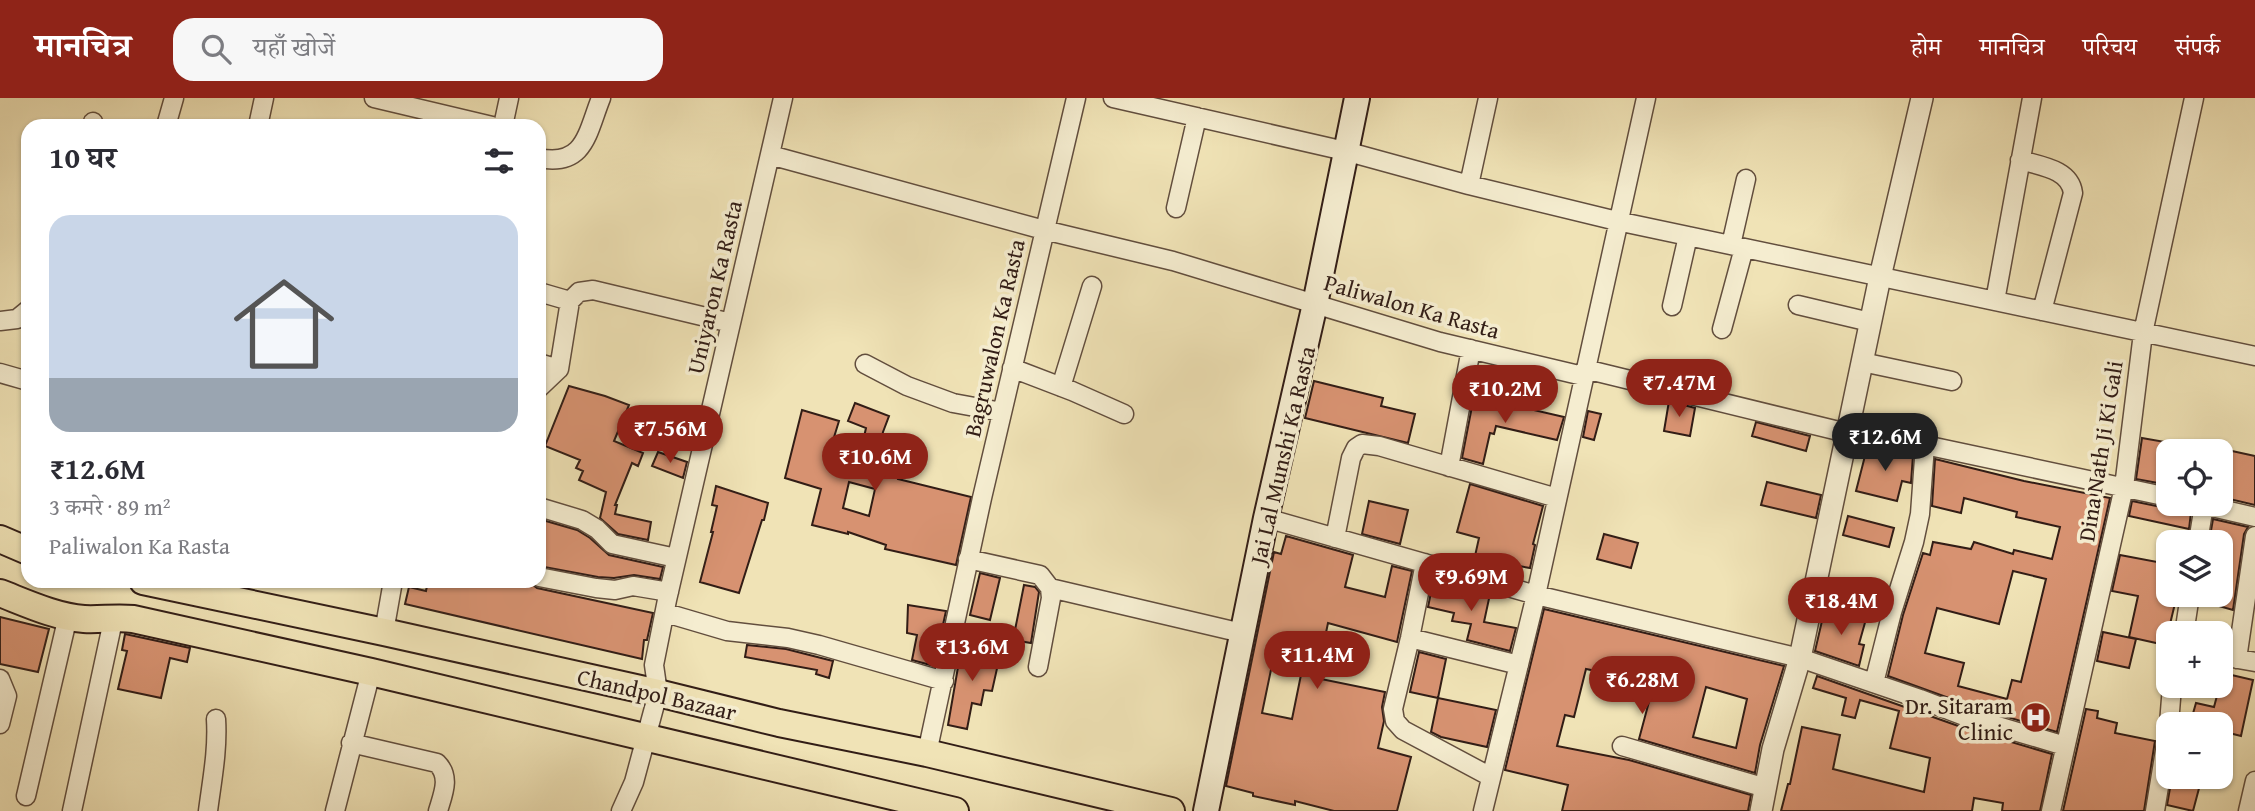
<!DOCTYPE html>
<html lang="hi">
<head>
<meta charset="utf-8">
<style>
	body { margin:0; font-family:"Gentium Book Plus","Noto Serif Devanagari",serif; background:#f7f7f7; color:#2b2b33; height:100vh; display:flex; flex-direction:column; font-size:26px; white-space:nowrap }
	* { box-sizing:border-box; margin:0 }
	p { font-size:23px; color:#7c7c81 }
	.icon { flex:none; width:38px; height:38px; fill:none; stroke:currentColor; stroke-width:2; stroke-linecap:round; stroke-linejoin:round }
	.map { position:relative; flex:1; overflow:hidden }
	.panel { position:absolute; left:21px; top:21px; width:525px; height:469px; display:flex; flex-direction:column; background:#fff; border-radius:21px; box-shadow:0 2px 5px #0004 }
	.panel>* { flex:none }
	.controls { position:absolute; left:2156px; top:341px; display:grid; gap:14px }
	.controls a { display:grid; place-items:center; width:77px; height:77px; border-radius:14px; background:#fff; box-shadow:0 2px 5px #0004; font-size:35px }
	.price { position:absolute; translate:-50% -60px; padding:0 16px; border-radius:24px; background:#8f2418; color:#fff; font-size:23px; line-height:46px; filter:drop-shadow(0 2px 4px #0008) }
	.price::after { content:''; position:absolute; left:50%; top:42px; width:21px; height:16px; margin-left:-10px; background:inherit; clip-path:polygon(0 0,100% 0,50% 100%) }
	.price.selected { background:#222; color:#fff }
	ul { padding:0; list-style:none }
	li { display:grid; align-content:center; gap:14px; height:371px; padding:0 28px }
	li span { display:grid; place-items:center; height:217px; border-radius:21px; color:#555 }
	li>.icon { margin-inline-start:auto }
	span .icon { width:126px; height:126px; fill:#fffc; stroke-width:1 }
	li b { font-size:30px }
	h2 { display:flex; justify-content:space-between; align-items:center; height:84px; padding:0 28px; font-size:30px }
	header { display:flex; align-items:center; gap:42px; box-sizing:border-box; height:98px; padding:0 35px; background:#8f2418; color:#fff }
	header strong { font-size:33px }
	nav { display:flex; gap:38px; margin-inline-start:auto; font-size:24px }
	.search { width:490px; height:63px; background:#f7f7f7; display:flex; align-items:center; gap:18px; box-sizing:border-box; padding:0 24px; border-radius:21px; color:#7c7c81; font-size:26px }
	.map>svg:first-child { display:block }
	.building { fill:#d79271; stroke:#321d16; stroke-width:2; fill-rule:evenodd }
	.lines { fill:none; stroke-linecap:round; stroke-linejoin:round }
	.minor-casing { stroke:#624e3e; stroke-width:21 }
	.tertiary-casing { stroke:#624e3e; stroke-width:24 }
	.secondary-casing { stroke:#321d16; stroke-width:28 }
	.primary-casing { stroke:#321d16; stroke-width:30 }
	.minor { stroke:#f5edd0; stroke-width:18 }
	.tertiary { stroke:#f5edd0; stroke-width:21 }
	.secondary { stroke:#f5edd0; stroke-width:24 }
	.primary { stroke:#f0e3b6; stroke-width:26 }
	.labels { text-anchor:middle; dominant-baseline:central; stroke-width:7; stroke-linejoin:round; paint-order:stroke }
	.street-label { font-size:23px; fill:#321d16; stroke:#f5edd0 }
	.poi-label { font-size:23px; fill:#321d16; stroke:#f5edd0; text-anchor:end }
</style>
</head>
<body>
<header>
<strong>मानचित्र</strong>
<div class="search"><svg class="icon" aria-label="search" viewBox="0 0 24 24"><circle cx="10" cy="10" r="6"/><path d="M15 15l6 6"/></svg>यहाँ खोजें</div>
<nav><a>होम</a><a>मानचित्र</a><a>परिचय</a><a>संपर्क</a></nav>
</header>
<div class="map">
<svg width="2255" height="713" viewBox="0 0 2255 713">
	<rect width="100%" height="100%" fill="#f0e3b6"/>
	<filter id="stains"><feTurbulence type="fractalNoise" baseFrequency=".00286" numOctaves="4"/><feColorMatrix values="0 0 0 0 .2 0 0 0 0 .09 0 0 0 0 .02 0 0 0 .5 -.17"/></filter>
	<radialGradient id="worn" r=".72"><stop offset=".6" stop-color="#630" stop-opacity="0"/><stop offset="1" stop-color="#630" stop-opacity=".3"/></radialGradient>
	<!-- building -->
	<path class="building" d="M1314 283 1383 300 1381 308 1415 316 1408 345 1305 320Z
		M569 288 605 298 629 307 614 343 643 355 638 368 632 365 615 407H617L615 416 651 424 648 442 618 436 600 420 606 394 579 382 583 373 576 370 580 362 545 348Z
		M1474 298 1564 319 1557 342 1496 328 1494 336 1490 335 1483 366 1462 360Z
		M1669 303 1695 310 1690 338 1664 333Z
		M855 305 889 318 883 334 873 372 899 375 898 381 971 399 956 467 885 451 886 447 848 434V436L812 427 821 391 785 380 802 312 839 323 827 362 857 370 866 330 848 323ZM849 384 875 391 869 418 843 410Z
		M1588 313 1601 316 1594 342 1583 339Z
		M1756 324 1810 338 1806 353 1752 338Z
		M2142 340 2165 344 2158 385 2136 381Z
		M1867 350 1913 357 1911 385 1902 383 1897 403 1856 393Z
		M2232 353 2255 358V407L2221 399V354L2231 356Z
		M658 354 687 364 683 380 652 368Z
		M1935 361 2024 383 2110 400 2057 634 1971 608 1888 578 1903 517 1923 455 1930 457 1933 444 1971 451 1974 444 2013 456 2014 452 2052 461 2060 429 2016 419 2017 414 1964 400 1961 415 1932 408ZM2013 473 2046 481 2021 584 2012 582 2007 601 1958 588 1964 565 1925 555 1937 510 1999 526Z
		M1767 384 1821 397 1816 420 1761 407Z
		M1470 386 1543 408 1533 446 1535 447 1530 470 1491 463 1489 472 1473 467 1479 440 1457 434Z
		M716 388 768 405 764 422H762L739 495 700 484 713 434H711L717 408 712 407Z
		M1369 403 1408 412 1400 446 1362 436Z
		M2132 403 2166 410 2175 408 2189 411 2191 414 2189 431 2129 418Z
		M1848 418 1894 430 1889 449 1843 437Z
		M539 421 577 432 590 440 609 457 663 469 660 481 634 477 614 480 598 479 539 468Z
		M2213 421 2248 429 2244 436 2233 512 2201 503V497H2221V444H2209Z
		M1604 436 1638 445 1631 470 1597 461Z
		M1286 438 1353 457 1345 489 1385 499 1392 468 1412 473 1397 544 1328 525 1322 554 1326 555 1321 581 1385 594 1382 609 1384 623 1378 650 1411 659 1397 713H1334L1295 703V707L1253 698V695L1226 688 1274 454 1281 456ZM1273 562 1303 567 1292 621 1262 615Z
		M2120 457 2168 466V497H2177L2165 547 2129 539 2138 498 2112 493Z
		M980 475 1000 480 990 522 970 517Z
		M1434 480 1490 496 1484 524 1516 530 1510 553 1467 542 1471 526 1452 523 1454 515 1428 509Z
		M428 483H472L502 488V483H528L537 490 653 515 647 542H644L642 561 405 506 409 489 426 493Z
		M1024 487 1035 489 1039 494 1031 545 1013 542Z
		M908 507 946 513 934 568 912 562 917 537 907 535Z
		M1825 510 1866 521 1859 546 1864 547 1859 568 1815 553Z
		M1544 511 1784 568 1760 647 1755 675 1639 641 1654 585 1586 571 1574 619 1565 617 1557 648 1629 662 1751 697 1748 713H1562L1568 687 1505 672ZM1706 589 1747 601 1736 650 1693 639Z
		M0 519 49 531 38 574 0 566Z
		M2103 534 2136 541 2129 570 2097 563Z
		M125 536 190 550 187 564 170 560 161 600 118 591 127 553 122 552Z
		M962 546 1000 557 992 593 984 592 981 607 972 605 967 631 948 627Z
		M747 547 786 551 833 563 829 580 816 576 817 572 745 559Z
		M1419 554 1446 561 1438 600 1410 594Z
		M2223 575 2253 582 2241 638 2221 633V626H2190L2196 605 2214 609Z
		M1817 578 1964 630 2052 656 2040 713H2002L2003 705 1974 700 1972 713H1781L1788 686H1790L1802 629 1840 637 1833 671 1924 694 1930 660 1890 650 1899 613 1860 602 1855 620 1842 617 1846 600 1813 590Z
		M1438 600 1496 612 1487 649 1441 639 1431 634Z
		M2086 611 2098 613 2097 620 2117 625 2115 635 2155 643 2144 713H2063Z
		M2172 679H2202L2193 713 2167 707Z"/>
	<g class="lines">
		<defs>
			<path id="minor" d="M374 0 492 28
				M1113 0 1345 53 1469 87 1617 123 2255 258
				M92 28 93 24
				M166 28 174 0
				M258 28 264 0
				M503 28 509 0
				M770 57 1044 132 1173 163 1440 244 1583 278 1589 272 1847 335 1925 347 2168 399
				M539 60C585 69 587 35 601 0
				M2020 62C2040 68 2070 71 2073 95L2042 213
				M1469 87 1488 0
				M1176 110 1197 19
				M1731 147 1746 81
				M539 194 570 203
				M1995 203 2032 0
				M1798 207 1870 224
				M1672 208 1688 138
				M0 223 17 221 28 212
				M1722 231 1744 150
				M1862 264 1952 283
				M539 265 559 271
				M865 266 907 288 953 305 1002 314
				M1012 270 1072 293 1124 316
				M0 275 28 283
				M1061 289 1092 188
				M539 290 559 271 570 203 579 194 593 192 731 225
				M1449 369 1471 251
				M2199 406 2255 419
				M539 409 582 422 597 431 612 446 676 460
				M1266 420 1536 497 1800 560 1920 601 1967 619 2065 648
				M1335 440 1351 360 1356 350 1362 346 1379 348 1557 400
				M2198 444 2204 407
				M968 461 1040 477 1050 490 1051 500 1038 569
				M1425 465 1410 540 1393 611 1395 623 1403 632 1491 679
				M539 479 596 490 615 492 633 488 669 494
				M1050 490 1242 535
				M666 515 727 533 788 540 819 547 944 583
				M384 534 393 483
				M2184 536 2190 497
				M1410 540 1519 567
				M2221 558 2255 564
				M2237 561 2255 438
				M0 581 7 598 0 626
				M1874 585 1892 514 1914 444 1920 416 1925 347
				M2169 626 2172 588
				M351 645 437 665C451 679 443 696 438 713
				M1622 648 1766 690
				M927 655 982 400 1076 0
				M26 698 68 518
				M72 713 114 518
				M208 713C212 682 218 652 216 621
				M335 713 371 574
				M621 713 634 684 658 595 654 567 667 502 783 0
				M1483 713 1536 497 1646 0
				M2051 713 2124 389 2143 235 2194 0
				M2155 713 2168 634
				M2248 713 2255 683"/>
			<path id="tertiary" d="M1761 713 1773 651 1800 560 1880 179 1922 0"/>
			<path id="secondary" d="M1206 713 1266 420 1315 206 1357 0"/>
			<path id="primary" d="M0 441 28 453
				M143 483 384 534 658 595 779 625 927 655 1171 713
				M0 495C26 505 56 519 84 521 100 522 116 519 133 521L371 574 955 713"/>
		</defs>
		<!-- minor casing -->
		<use href="#minor" class="minor-casing"/>
		<!-- tertiary casing -->
		<use href="#tertiary" class="tertiary-casing"/>
		<!-- secondary casing -->
		<use href="#secondary" class="secondary-casing"/>
		<!-- primary casing -->
		<use href="#primary" class="primary-casing"/>
		<!-- minor -->
		<use href="#minor" class="minor"/>
		<!-- tertiary -->
		<use href="#tertiary" class="tertiary"/>
		<!-- secondary -->
		<use href="#secondary" class="secondary"/>
		<!-- primary -->
		<use href="#primary" class="primary"/>
	</g>
	<!-- icons -->
	<defs>
		<symbol id="hospital-disc" viewBox="-11 -11 22 22"><circle r="9.5" fill="#8f2418" stroke="#f5edd0"/><path d="M-5-5h3v3.5h4V-5h3V5h-3V1.5h-4V5h-3Z" fill="#fff"/></symbol>
	</defs>
	<g fill-rule="evenodd">
		<use href="#hospital-disc" x="2018" y="602" width="35" height="35"/>
	</g>
	<g class="labels">
		<!-- street labels -->
		<g class="street-label">
			<text transform="translate(714 189) rotate(-77)">Uniyaron Ka Rasta</text>
			<text transform="translate(1412 208) rotate(16)">Paliwalon Ka Rasta</text>
			<text transform="translate(994 240) rotate(-77)">Bagruwalon Ka Rasta</text>
			<text transform="translate(2100 353) rotate(-81)">Dina Nath Ji Ki Gali</text>
			<text transform="translate(1282 357) rotate(-77)">Jai Lal Munshi Ka Rasta</text>
			<text transform="translate(657 596) rotate(13)">Chandpol Bazaar</text>
		</g>
		<!-- poi labels -->
		<g class="poi-label">
			<text x="2013" y="607">Dr. Sitaram<tspan x="2013" dy="26">Clinic</tspan></text>
		</g>
	</g>
	<rect width="100%" height="100%" filter="url(#stains)"/>
	<rect width="100%" height="100%" fill="url(#worn)"/>
</svg>
<div class="controls">
<a><svg class="icon" aria-label="locate" viewBox="0 0 24 24"><circle cx="12" cy="12" r="6"/><path d="M12 2v4M12 18v4M2 12h4M18 12h4"/></svg></a>
<a><svg class="icon" aria-label="layers" viewBox="0 0 24 24"><path d="M12 4l9 5-9 5-9-5zM3 14l9 5 9-5"/></svg></a>
<a>+</a>
<a>−</a>
</div>
<b class="price" style="left:1679px;top:321px">₹7.47M</b>
<b class="price" style="left:1505px;top:327px">₹10.2M</b>
<b class="price" style="left:670px;top:367px">₹7.56M</b>
<b class="price selected" style="left:1885px;top:375px">₹12.6M</b>
<b class="price" style="left:875px;top:395px">₹10.6M</b>
<b class="price" style="left:1471px;top:515px">₹9.69M</b>
<b class="price" style="left:1841px;top:539px">₹18.4M</b>
<b class="price" style="left:972px;top:585px">₹13.6M</b>
<b class="price" style="left:1317px;top:593px">₹11.4M</b>
<b class="price" style="left:1642px;top:618px">₹6.28M</b>
<section class="panel">
<h2>10 घर<svg class="icon" aria-label="filters" viewBox="0 0 24 24"><path d="M4 7h16M4 17h16"/><circle cx="9" cy="7" r="2"/><circle cx="15" cy="17" r="2"/></svg></h2>
<ul>
<li><span style="background:linear-gradient(#c9d6e8 75%,#9aa5b1 0)"><svg class="icon" aria-label="home" viewBox="0 0 24 24"><path d="M3 11l9-7 9 7M6 9v11h12V9"/></svg></span><div><b>₹12.6M</b><p>3 कमरे · 89 m²</p><p>Paliwalon Ka Rasta</p></div></li>
</ul>
</section>
</div>
</body>
</html>
